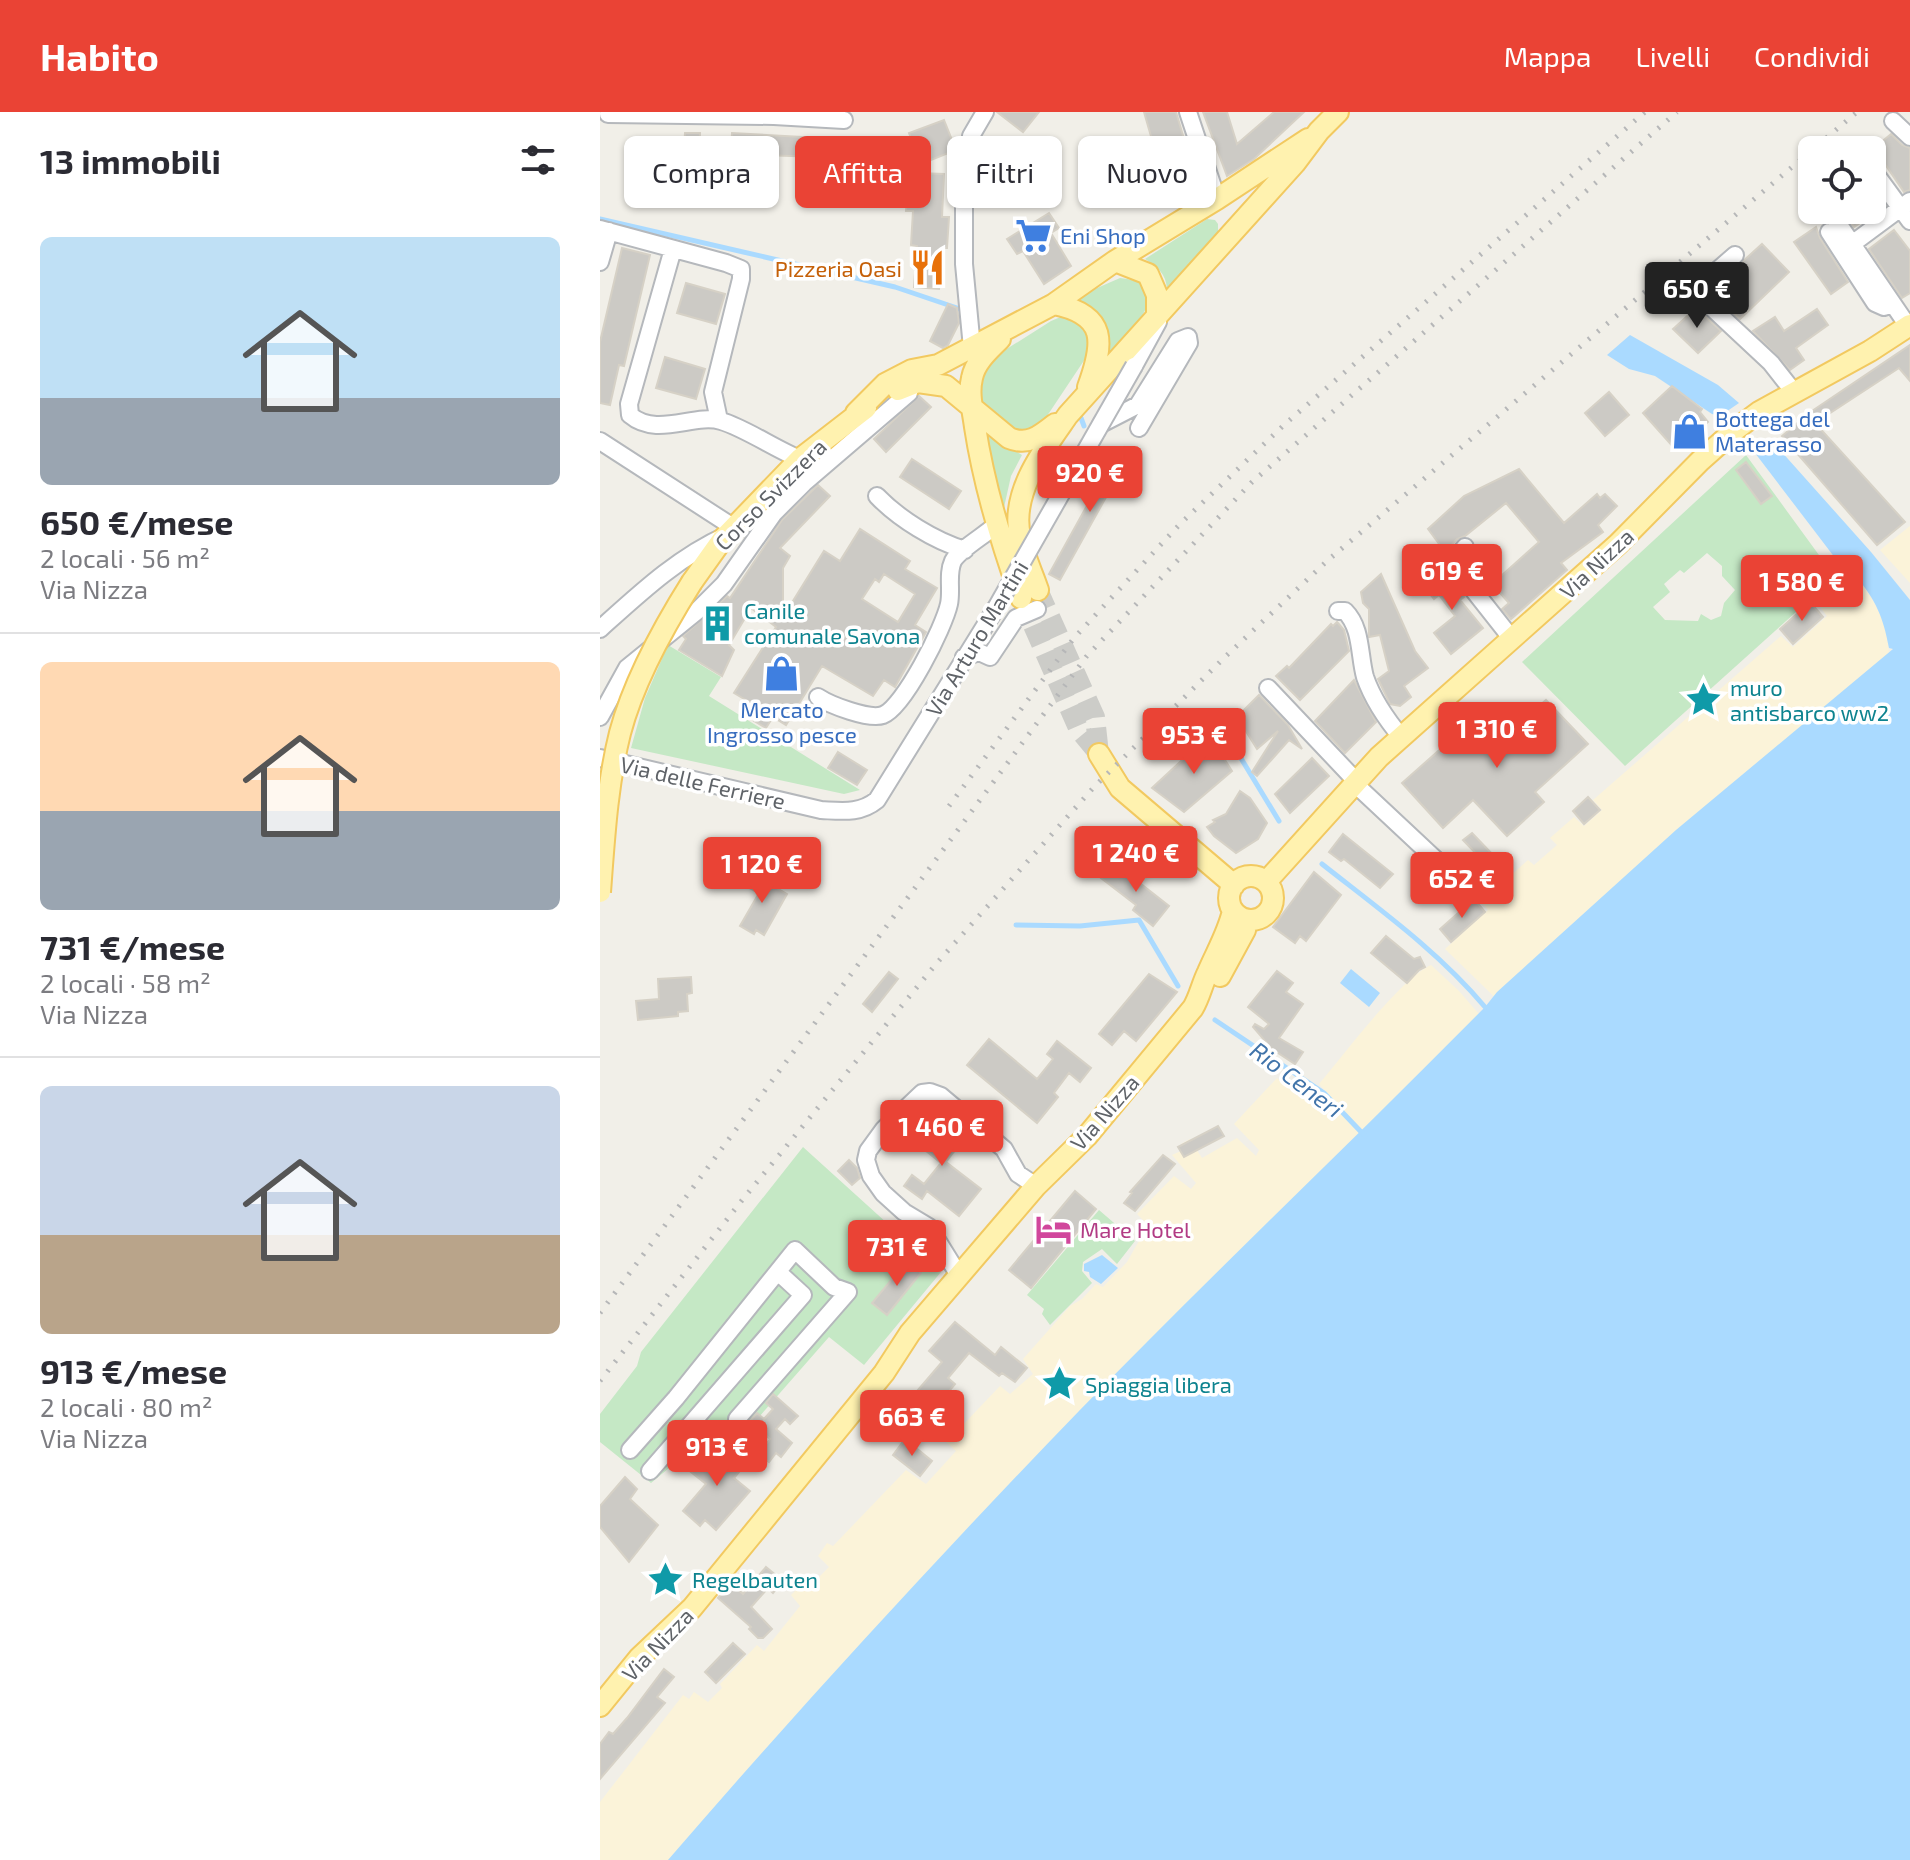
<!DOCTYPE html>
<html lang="it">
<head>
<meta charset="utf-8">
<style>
	body { margin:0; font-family:"Exo 2",sans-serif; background:#f7f7f7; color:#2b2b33; height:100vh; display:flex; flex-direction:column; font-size:30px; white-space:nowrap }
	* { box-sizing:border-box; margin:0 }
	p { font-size:26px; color:#7c7c81 }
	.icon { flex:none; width:44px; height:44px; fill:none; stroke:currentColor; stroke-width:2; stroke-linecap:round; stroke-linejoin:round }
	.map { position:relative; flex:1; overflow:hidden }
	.side { display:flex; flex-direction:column; background:#fff; width:600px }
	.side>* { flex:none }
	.hud { position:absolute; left:24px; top:24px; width:760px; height:72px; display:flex; gap:16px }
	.controls { position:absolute; left:1198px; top:24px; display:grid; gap:16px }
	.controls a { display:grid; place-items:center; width:88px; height:88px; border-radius:12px; background:#fff; box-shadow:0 2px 6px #0004; font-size:40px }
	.price { position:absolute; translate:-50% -68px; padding:0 18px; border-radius:8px; background:#ea4335; color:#fff; font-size:26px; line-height:52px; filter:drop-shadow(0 2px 4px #0008) }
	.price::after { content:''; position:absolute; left:50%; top:48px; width:24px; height:18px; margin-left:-12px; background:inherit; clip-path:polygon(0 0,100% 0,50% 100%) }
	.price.active { background:#222; color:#fff }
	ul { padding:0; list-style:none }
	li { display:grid; align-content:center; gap:16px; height:424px; padding:0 40px }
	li+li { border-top:2px solid #e1e1e2 }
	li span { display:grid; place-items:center; height:248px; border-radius:12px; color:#555 }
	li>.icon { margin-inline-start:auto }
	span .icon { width:144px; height:144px; fill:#fffc; stroke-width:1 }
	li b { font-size:34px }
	h2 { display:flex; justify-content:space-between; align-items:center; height:96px; padding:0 40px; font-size:34px }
	.pill { padding:0 28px; border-radius:12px; background:#fff; box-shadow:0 2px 6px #0004; font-size:28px; line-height:72px }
	.pill.active { background:#ea4335; color:#fff }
	header { display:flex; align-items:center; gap:48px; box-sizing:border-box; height:112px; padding:0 40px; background:#ea4335; color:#fff }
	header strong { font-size:38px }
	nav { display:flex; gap:44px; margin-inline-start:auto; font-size:28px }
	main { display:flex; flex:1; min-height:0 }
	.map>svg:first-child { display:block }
	.green { fill:#c5e8c5; fill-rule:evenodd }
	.sand { fill:#fbf3d9 }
	.water { fill:#aadaff }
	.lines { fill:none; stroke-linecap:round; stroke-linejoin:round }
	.stream { stroke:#aadaff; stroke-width:5 }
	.building { fill:#cccac5; stroke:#d6d1c6; stroke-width:2; fill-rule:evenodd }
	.major-tunnel { stroke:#ccccc8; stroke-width:20; stroke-dasharray:20 10; stroke-linecap:butt }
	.minor-casing { stroke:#b5b8bc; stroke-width:20 }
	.major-casing { stroke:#f2c960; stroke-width:24 }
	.minor { stroke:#fff; stroke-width:16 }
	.major { stroke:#fff2af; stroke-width:20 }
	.rail { stroke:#b6b7b8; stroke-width:5; stroke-dasharray:2 10; stroke-linecap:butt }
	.minor-bridge-casing { stroke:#b5b8bc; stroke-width:20; stroke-linecap:butt }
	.major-bridge-casing { stroke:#f2c960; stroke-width:24; stroke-linecap:butt }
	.minor-bridge { stroke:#fff; stroke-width:16 }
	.major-bridge { stroke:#fff2af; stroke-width:20 }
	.labels { text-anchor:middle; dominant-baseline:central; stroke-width:7; stroke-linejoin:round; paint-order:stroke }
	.shop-label { font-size:22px; fill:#366cbe; stroke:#fff; text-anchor:start }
	.food-label { font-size:22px; fill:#c56008; stroke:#fff; text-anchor:end }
	.street-label { font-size:22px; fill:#5f6368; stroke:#fff }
	.culture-label { font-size:22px; fill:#0d838f; stroke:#fff; text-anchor:start }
	.hotel-label { font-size:22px; fill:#b23c85; stroke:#fff; text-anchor:start }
	.water-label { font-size:24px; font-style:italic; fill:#4174aa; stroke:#fff }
</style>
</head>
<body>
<header>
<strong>Habito</strong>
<nav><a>Mappa</a><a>Livelli</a><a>Condividi</a></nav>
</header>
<main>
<section class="side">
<h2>13 immobili<svg class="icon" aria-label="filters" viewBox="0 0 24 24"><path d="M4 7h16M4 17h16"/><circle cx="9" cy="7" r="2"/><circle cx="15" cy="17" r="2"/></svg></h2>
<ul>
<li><span style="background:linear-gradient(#bfe0f5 65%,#9aa5b1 0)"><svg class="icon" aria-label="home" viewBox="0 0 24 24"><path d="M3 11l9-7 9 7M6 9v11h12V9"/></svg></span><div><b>650 €/mese</b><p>2 locali · 56 m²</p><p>Via Nizza</p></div></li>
<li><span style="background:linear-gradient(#ffd9b3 60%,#9aa5b1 0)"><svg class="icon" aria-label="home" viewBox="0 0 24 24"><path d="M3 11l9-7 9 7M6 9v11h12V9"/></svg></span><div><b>731 €/mese</b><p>2 locali · 58 m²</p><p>Via Nizza</p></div></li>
<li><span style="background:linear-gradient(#c9d6e8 60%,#b9a48a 0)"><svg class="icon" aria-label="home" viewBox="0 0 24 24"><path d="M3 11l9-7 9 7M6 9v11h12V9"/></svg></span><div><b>913 €/mese</b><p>2 locali · 80 m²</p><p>Via Nizza</p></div></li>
</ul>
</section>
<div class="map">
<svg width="1310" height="1748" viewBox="0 0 1310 1748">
	<rect width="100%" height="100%" fill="#f1efe8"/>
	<!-- green -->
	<path class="green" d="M607 107 615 108 618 112V120L567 177C566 162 558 155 545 147Z
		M520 166C583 172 524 228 505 250 512 221 503 195 472 187Z
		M463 204 476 206 490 218 489 241 441 313 432 320 412 321 380 288 378 264 383 252 451 209Z
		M385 322 422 343 411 364 403 400Z
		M1146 343 1235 465 1025 654 922 550ZM1107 441 1122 454V464L1135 478 1124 491 1121 504 1111 508 1101 502 1098 509 1065 508 1053 495 1070 480 1064 472 1080 458 1084 461Z
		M68 533 121 565 109 584 260 678 244 682 31 636 45 586Z
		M203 1035 341 1160 264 1253 229 1225 138 1329 111 1308 81 1346 51 1371 0 1330V1302L37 1254 41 1240Z
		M499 1098 535 1129 517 1152 502 1137 483 1150 482 1159 492 1171 450 1213 442 1202 444 1197 427 1183Z"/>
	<!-- sand -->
	<path class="sand" d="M1310 414V471L1280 438Z
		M1255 464C1284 500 1289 517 1290 563L910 900 845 837 888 798 881 790 928 748 934 753 957 733 950 726 974 705 984 714 1002 698 993 688 1181 524 1193 535 1227 504 1220 495Z
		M831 853 859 879 892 917 80 1748H0V1690L83 1583 89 1587 94 1580 108 1590 122 1576 120 1572 157 1533 164 1539 200 1494 191 1483 200 1474 206 1478 229 1455 218 1444 227 1431 233 1434 306 1358 326 1372 356 1339 335 1320 346 1309 358 1318 400 1274 410 1282 433 1262 423 1247 470 1194 482 1187 496 1172 503 1175 527 1150 548 1113 537 1102 574 1064 591 1077 596 1071 572 1043 583 1038 581 1032 590 1027 602 1046 637 1026 656 1044 659 1038 634 1012 677 966 696 983 708 972 730 994 736 991 719 972C744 943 799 868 831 853Z"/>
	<!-- water -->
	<path class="water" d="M1030 223 1118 273 1139 291 1120 304 1112 302 1055 264 1029 257 1007 243Z
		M1172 329 1271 440 1310 488V1748H68C200 1595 338 1445 479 1299 612 1162 751 1031 885 895L897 880 1076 718 1293 537 1289 536C1283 504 1276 489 1256 464L1251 467 1245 459 1155 341Z
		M751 857 780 881 769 895 740 871Z
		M502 1143 518 1156 501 1172 490 1165 489 1160 484 1159V1152Z"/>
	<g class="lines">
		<!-- stream -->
		<path class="stream" d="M0 107 295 175 363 198
			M481 306 484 314
			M619 610 679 709
			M722 752C779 797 838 839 885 895
			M416 813 480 814 539 808 578 874
			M615 908 724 981 765 1024"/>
	</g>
	<!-- building -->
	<path class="building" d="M397 0H439L423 20Z
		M544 0H576L593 57 563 66Z
		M603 0H627L637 32 674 0H704L654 47 627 64Z
		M344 8 356 38 321 52 309 21Z
		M85 21H100L97 91 52 89 53 65 82 66Z
		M132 21 220 26 219 45 136 42V38L131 37Z
		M1291 22 1302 33 1310 36V78L1304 80 1274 36Z
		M380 42 404 47 432 63 431 67 397 58 391 84 376 80Z
		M318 61 344 62 342 105H349L347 136H343L339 177 314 175 317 134 311 133 313 99H306L307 87H313L314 64Z
		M1243 98H1279L1254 115Z
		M449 101 459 116 451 121 471 154 444 172 423 139 417 142 407 127Z
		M1216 115 1220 126 1248 170 1231 182 1194 130Z
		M1294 118 1310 139V181L1302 186 1269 137Z
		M1162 132 1189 160 1140 207 1110 179Z
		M22 136 50 143 24 254 19 253 10 293 0 291V230Z
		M86 171 125 182 116 212 77 201Z
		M348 192 357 196 359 211 348 233 343 236 330 229Z
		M1096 196 1121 219 1098 241 1073 217Z
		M1217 197 1228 213 1196 236 1204 248 1190 258 1153 219 1175 205 1184 219Z
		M1310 233V269L1299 256 1215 311 1305 410 1277 433 1182 324 1209 301Z
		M65 245 105 257 96 287 56 276Z
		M1072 274 1102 297 1100 300 1108 310 1076 338 1043 301Z
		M1009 280 1029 303 1005 324 985 301Z
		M319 284 331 295 286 340 274 327Z
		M519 336 530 342 460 468 449 462Z
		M312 347 361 379 349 397 300 365Z
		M1146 350 1172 384 1161 392 1136 358Z
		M919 357 964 411 997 382 1000 386 1005 382 1017 394 998 413 1003 420 961 451 967 458 911 507 902 497 909 491 892 472 939 430 906 391 865 424 857 427 845 440 828 417 864 384Z
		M218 373 230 384 180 436 190 444 183 456V505L224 439 240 449 260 417 310 449 305 457 337 476 315 513 326 520 295 575 284 568 273 584 222 554 186 613 173 605 166 616 154 609 161 597 134 581 176 515 151 496 129 533 134 538 122 564 79 538 86 527 83 524 127 484 130 486 182 408ZM284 462 315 482 298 510 262 487 275 467 279 470Z
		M839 454 864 485 860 488 883 516 851 542 834 521 855 504 839 483 834 487 823 473 832 464 830 461Z
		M781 462 815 539 828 556 804 574 811 585 800 594 790 592 778 567 789 559 780 523 769 525V497L763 491 761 480Z
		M1210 490 1223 505 1193 532 1180 517Z
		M737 510 744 518 749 539 700 588 676 564 687 554 689 556 731 512 733 514Z
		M754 568 776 610 745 641 715 609Z
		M659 583 688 613 702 637 689 628 657 664 652 660 678 619 657 637 637 605Z
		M946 588 988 632 935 680 944 690 907 724 873 688 843 716 802 671 871 610 893 635Z
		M609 623 632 659 584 700 552 676Z
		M238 640 267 658 257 673 228 656Z
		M712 646 729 664 690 701 675 682Z
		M640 679 650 686 667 711 658 727 636 741 614 724 607 715 615 710 613 708 626 702Z
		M988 685 1000 698 984 712 973 699Z
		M872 721 896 746 888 754 863 728Z
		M743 722 793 762 780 776 744 747 741 749 729 740Z
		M513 750 569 794 553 814 533 798 536 793 501 766Z
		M149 760 187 782 164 823 156 818 154 822 140 814 159 781 142 772Z
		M714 760 741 783 706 829 700 824 695 831 673 815Z
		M874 787 885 800 851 830 840 817Z
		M786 824 814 847 820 845 825 855 819 858 807 871 771 841Z
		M677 859 693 871 686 880 703 892 679 926 703 940 695 952 672 937 653 915 655 912 664 917 669 912 648 895Z
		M289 860 298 867 272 900 263 892Z
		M549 862 577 880 536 929 524 919 512 933 499 922Z
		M91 865 92 881 87 882 88 899 78 900V904L38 908 36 889 59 887 58 867Z
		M389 927 437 967 453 947 447 942 457 929 491 956 480 970 469 961 454 981 458 985 437 1011 367 953Z
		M329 1001 363 1028 346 1050 381 1077 359 1104 327 1079 322 1087 304 1074 312 1063 324 1072 341 1051 310 1026Z
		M618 1014 624 1024 584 1045 578 1035Z
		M563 1043 575 1052 535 1099 524 1091 532 1081 530 1080Z
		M249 1048 257 1056 260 1066 252 1073 238 1059Z
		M475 1079 496 1097 431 1176 409 1158Z
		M307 1149 321 1161 287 1203 272 1191Z
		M355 1210 395 1243 401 1235 427 1256 415 1270 402 1261 399 1264 369 1241 348 1266 355 1272 330 1302 326 1299 310 1316 281 1290 290 1279 306 1292 342 1250 329 1239Z
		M173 1282 198 1304 190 1312 185 1307 176 1317 192 1331 181 1345 176 1341 169 1350 159 1342 170 1327 150 1309 157 1301 164 1307 173 1297 166 1291Z
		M305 1327 332 1349 320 1364 293 1343Z
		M121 1335 128 1342 132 1337 147 1350 134 1366 150 1379 116 1418 105 1408 100 1414 83 1399 106 1372 86 1356 99 1341 109 1349Z
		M25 1365 37 1377 30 1387 58 1413 29 1450 0 1415V1394Z
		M166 1455 183 1469 173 1481 168 1476 151 1495 172 1517 163 1526H158L149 1517 151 1515 118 1486 131 1471 143 1482Z
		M133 1531 145 1542 116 1571 105 1560Z
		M64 1557 74 1565 57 1585 65 1591 0 1667V1632L9 1620 13 1622 27 1606Z"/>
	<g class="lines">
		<!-- major-tunnel -->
		<path class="major-tunnel" d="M438 478 495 605 499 642
			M421 486 479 618 499 642"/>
		<defs>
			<path id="minor" d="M588 0 617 87
				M8 2 174 4 244 8
				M1293 9 1310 25
				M1272 57 1310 109
				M1229 98 1308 214
				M0 117 126 151 141 157V167L113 280 119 308
				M1229 120 1275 191 1284 195 1293 192
				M1252 132 1310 89
				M73 137 29 292 30 303C57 326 94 301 121 309 145 316 175 337 200 347
				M1135 143 1096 177V181L1171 251 1193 279
				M0 150 9 119
				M372 236 364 152V87L371 24 385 0
				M534 254 558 210
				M501 312 538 293 578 229 588 225 589 231 539 316
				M0 329 133 415
				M277 384C299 407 335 429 365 438
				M865 435 855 447 856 456 912 527
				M738 499H745C762 516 759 543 765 565 773 588 786 607 802 626
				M0 517C40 481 78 445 127 423
				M364 545 379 540 390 545 416 506 437 497
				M668 576 757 670
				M218 585C230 593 269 608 283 603 304 595 344 515 349 492 352 478 347 462 353 449 359 438 385 423 396 413
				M0 605 27 556 96 500 124 472 174 401 204 371 309 281
				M0 646 221 698C242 699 260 702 277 688L396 496
				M755 672 848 759 851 766
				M360 1165 329 1115 304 1100 283 1081 271 1064 266 1048 268 1039 284 1017 322 981 330 980 341 984 404 1037 418 1062 436 1074
				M30 1338 76 1286 195 1138 234 1175 248 1180 137 1307
				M50 1359 203 1183 178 1160"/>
			<path id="major" d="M515 149 548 162 557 183V202
				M454 192C508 203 504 231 488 275
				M400 227C389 238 375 250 372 266 368 282 373 299 375 315 384 374 401 430 421 486
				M298 278 318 270 346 274 409 326C428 334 440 324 455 312
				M256 301 285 272 312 258 338 253 454 192 515 149 617 87 708 27
				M92 470 122 428 200 347 266 296
				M438 478C432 460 423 442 420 424 410 380 445 336 468 303L695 51 719 19 738 0
				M499 642 520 676 634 773
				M629 786a22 22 0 1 1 44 0a22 22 0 1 1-44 0Z
				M666 770 779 645 1018 432 1100 349 1135 318 1159 300 1270 239 1310 213
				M620 864 645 818 647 808
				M0 1594 39 1546 92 1496 284 1261 310 1221 436 1074 487 1024 593 896C600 884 602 872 608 860 617 839 628 821 633 799"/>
		</defs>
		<!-- minor casing -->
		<use href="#minor" class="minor-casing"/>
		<!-- major casing -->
		<use href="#major" class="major-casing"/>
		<!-- minor -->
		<use href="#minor" class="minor"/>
		<!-- major -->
		<use href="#major" class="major"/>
		<!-- rail -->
		<path class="rail" d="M349 694 474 526 579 413 685 312 1045 0
			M0 1201 486 545 651 371 1077 0
			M0 1269 143 1087 336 852 494 675 626 544 727 449 1257 0"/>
		<defs>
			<path id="minor-bridge" d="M396 496 534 254"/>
			<path id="major-bridge" d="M0 780C4 727 7 673 20 621 34 568 63 516 92 470"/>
		</defs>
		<!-- minor-bridge casing -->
		<use href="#minor-bridge" class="minor-bridge-casing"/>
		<!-- major-bridge casing -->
		<use href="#major-bridge" class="major-bridge-casing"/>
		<!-- minor-bridge -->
		<use href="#minor-bridge" class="minor-bridge"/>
		<!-- major-bridge -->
		<use href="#major-bridge" class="major-bridge"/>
	</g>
	<!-- icons -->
	<defs>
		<symbol id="supermarket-bare" viewBox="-9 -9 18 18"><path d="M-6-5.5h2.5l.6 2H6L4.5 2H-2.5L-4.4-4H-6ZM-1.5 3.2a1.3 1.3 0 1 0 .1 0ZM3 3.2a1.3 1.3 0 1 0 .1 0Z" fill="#3f7fe0" stroke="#fff" stroke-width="2.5" paint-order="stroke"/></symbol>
		<symbol id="restaurant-bare" viewBox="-9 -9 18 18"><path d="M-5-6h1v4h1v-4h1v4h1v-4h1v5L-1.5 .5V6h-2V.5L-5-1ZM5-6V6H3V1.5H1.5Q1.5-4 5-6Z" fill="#e8710a" stroke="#fff" stroke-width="2.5" paint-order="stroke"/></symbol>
		<symbol id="shop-bare" viewBox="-9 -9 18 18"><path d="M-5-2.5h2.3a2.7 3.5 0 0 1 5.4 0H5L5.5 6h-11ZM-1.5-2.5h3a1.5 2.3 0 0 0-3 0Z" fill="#3f7fe0" stroke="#fff" stroke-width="2.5" paint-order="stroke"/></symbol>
		<symbol id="building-bare" viewBox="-9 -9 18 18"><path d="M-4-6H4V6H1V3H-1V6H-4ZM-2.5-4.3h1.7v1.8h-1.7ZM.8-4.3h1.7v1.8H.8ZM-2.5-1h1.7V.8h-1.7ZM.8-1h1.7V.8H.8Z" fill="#0f9aa8" stroke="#fff" stroke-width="2.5" paint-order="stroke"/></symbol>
		<symbol id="sight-bare" viewBox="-9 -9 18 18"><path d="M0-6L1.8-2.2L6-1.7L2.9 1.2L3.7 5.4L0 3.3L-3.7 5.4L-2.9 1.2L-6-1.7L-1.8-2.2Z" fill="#0f9aa8" stroke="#fff" stroke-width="2.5" paint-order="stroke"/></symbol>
		<symbol id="hotel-bare" viewBox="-9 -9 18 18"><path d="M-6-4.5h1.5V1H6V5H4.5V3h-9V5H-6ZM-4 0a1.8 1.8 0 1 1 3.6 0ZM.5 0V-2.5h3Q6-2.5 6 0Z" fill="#d1479c" stroke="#fff" stroke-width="2.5" paint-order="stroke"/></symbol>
	</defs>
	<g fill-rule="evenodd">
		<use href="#supermarket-bare" x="408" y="98" width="51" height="51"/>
		<use href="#restaurant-bare" x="302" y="130" width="51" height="51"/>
		<use href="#shop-bare" x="1064" y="294" width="51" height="51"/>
		<use href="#building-bare" x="92" y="486" width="51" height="51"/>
		<use href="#shop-bare" x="156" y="536" width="51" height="51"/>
		<use href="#sight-bare" x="1078" y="562" width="51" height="51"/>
		<use href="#hotel-bare" x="428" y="1092" width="51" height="51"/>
		<use href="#sight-bare" x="434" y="1246" width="51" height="51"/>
		<use href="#sight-bare" x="40" y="1442" width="51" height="51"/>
	</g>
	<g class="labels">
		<!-- shop labels -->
		<g class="shop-label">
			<text x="460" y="123">Eni Shop</text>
			<text x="1115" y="306">Bottega del<tspan x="1115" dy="25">Materasso</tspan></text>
			<text x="182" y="597" text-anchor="middle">Mercato<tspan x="182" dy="25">Ingrosso pesce</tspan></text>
		</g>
		<!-- food labels -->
		<g class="food-label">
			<text x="302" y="156">Pizzeria Oasi</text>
		</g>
		<!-- street labels -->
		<g class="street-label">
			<text transform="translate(170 382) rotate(-45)">Corso Svizzera</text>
			<text transform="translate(996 451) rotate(-43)">Via Nizza</text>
			<text transform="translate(376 526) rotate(-59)">Via Arturo Martini</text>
			<text transform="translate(103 670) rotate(13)">Via delle Ferriere</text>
			<text transform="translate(504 1000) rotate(-49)">Via Nizza</text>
			<text transform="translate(57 1532) rotate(-46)">Via Nizza</text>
		</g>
		<!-- culture labels -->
		<g class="culture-label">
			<text x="144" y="498">Canile<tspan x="144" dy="25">comunale Savona</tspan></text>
			<text x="1130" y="575">muro<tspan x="1130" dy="25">antisbarco ww2</tspan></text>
			<text x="485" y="1272">Spiaggia libera</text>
			<text x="92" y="1467">Regelbauten</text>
		</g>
		<!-- hotel labels -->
		<g class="hotel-label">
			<text x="480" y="1117">Mare Hotel</text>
		</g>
		<!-- water labels -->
		<g class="water-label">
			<text transform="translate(697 967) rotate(37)">Rio Ceneri</text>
		</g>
	</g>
</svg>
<div class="controls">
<a><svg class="icon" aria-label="locate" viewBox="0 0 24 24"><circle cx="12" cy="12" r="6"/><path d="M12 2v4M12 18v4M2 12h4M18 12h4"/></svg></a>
</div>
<b class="price active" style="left:1097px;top:218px">650 €</b>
<b class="price" style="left:490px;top:402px">920 €</b>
<b class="price" style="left:852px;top:500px">619 €</b>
<b class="price" style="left:1202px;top:511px">1 580 €</b>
<b class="price" style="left:897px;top:658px">1 310 €</b>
<b class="price" style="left:594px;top:664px">953 €</b>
<b class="price" style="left:536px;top:782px">1 240 €</b>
<b class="price" style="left:162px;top:793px">1 120 €</b>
<b class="price" style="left:862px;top:808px">652 €</b>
<b class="price" style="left:342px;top:1056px">1 460 €</b>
<b class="price" style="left:297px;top:1176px">731 €</b>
<b class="price" style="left:312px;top:1346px">663 €</b>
<b class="price" style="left:117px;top:1376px">913 €</b>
<div class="hud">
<a class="pill">Compra</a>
<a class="pill active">Affitta</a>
<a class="pill">Filtri</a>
<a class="pill">Nuovo</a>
</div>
</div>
</main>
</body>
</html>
